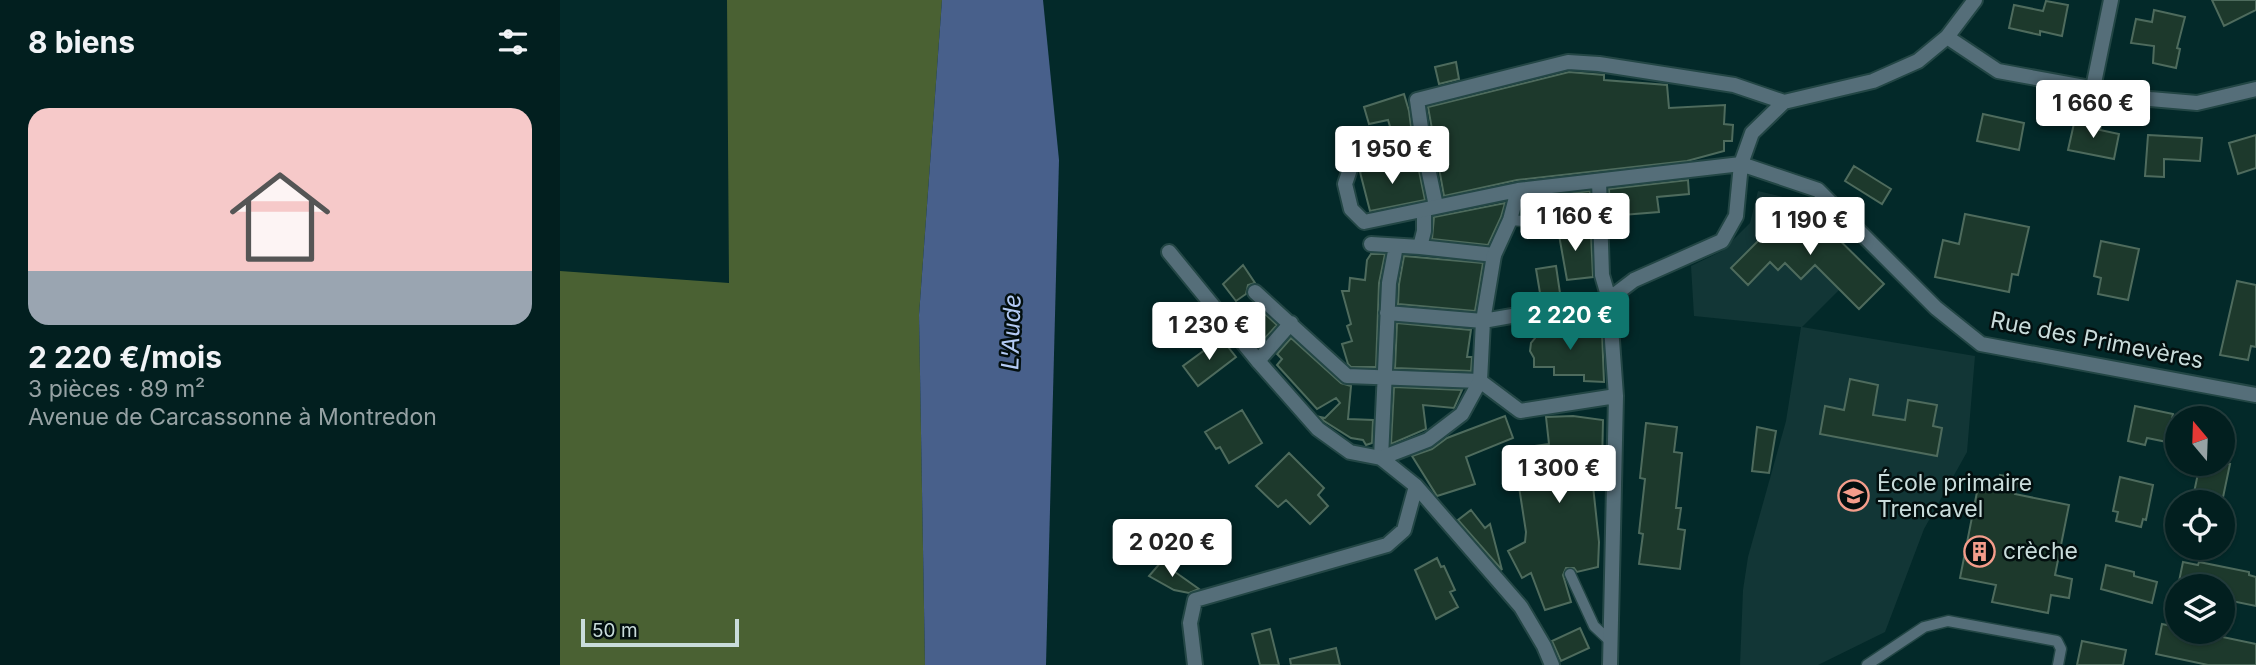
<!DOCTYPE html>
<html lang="fr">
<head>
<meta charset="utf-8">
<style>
	body { margin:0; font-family:Inter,sans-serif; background:#102c2c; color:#f1f3f6; height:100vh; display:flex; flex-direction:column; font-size:26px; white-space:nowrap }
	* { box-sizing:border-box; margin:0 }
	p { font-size:23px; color:#96a2a4 }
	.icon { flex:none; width:38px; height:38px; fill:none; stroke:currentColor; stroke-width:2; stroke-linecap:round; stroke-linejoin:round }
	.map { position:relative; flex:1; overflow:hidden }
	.panel { display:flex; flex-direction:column; background:#021f1f; width:560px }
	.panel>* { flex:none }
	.needle { width:46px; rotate:341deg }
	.tools { position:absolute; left:1605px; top:406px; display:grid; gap:14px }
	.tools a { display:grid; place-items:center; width:70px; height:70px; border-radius:50%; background:#021f1f; box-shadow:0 2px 5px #0004,0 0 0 2px #233d3d; font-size:35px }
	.scale { position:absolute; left:21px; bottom:18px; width:158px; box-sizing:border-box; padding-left:7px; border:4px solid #c9dcdb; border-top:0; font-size:19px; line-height:24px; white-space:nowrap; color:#c9dcdb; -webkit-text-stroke:5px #030f0f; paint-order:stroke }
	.price { position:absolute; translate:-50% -60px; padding:0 16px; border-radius:7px; background:#fff; color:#222; font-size:23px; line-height:46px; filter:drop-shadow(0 2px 4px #0008) }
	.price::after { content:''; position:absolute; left:50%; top:42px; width:21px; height:16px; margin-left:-10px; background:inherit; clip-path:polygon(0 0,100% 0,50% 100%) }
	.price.active { background:#0f766e; color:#fff }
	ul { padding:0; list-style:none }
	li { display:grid; align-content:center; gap:14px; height:371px; padding:0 28px }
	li+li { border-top:2px solid #233d3d }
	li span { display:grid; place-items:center; height:217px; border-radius:21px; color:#555 }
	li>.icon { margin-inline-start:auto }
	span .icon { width:126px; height:126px; fill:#fffc; stroke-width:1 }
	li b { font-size:30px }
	h2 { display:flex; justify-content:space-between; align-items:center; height:84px; padding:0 28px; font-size:30px }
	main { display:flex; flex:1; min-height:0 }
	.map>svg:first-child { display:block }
	.built { fill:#123636 }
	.forest { fill:#4a6133 }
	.water { fill:#48608b }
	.building { fill:#1d392c; stroke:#4e6b5d; stroke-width:2 }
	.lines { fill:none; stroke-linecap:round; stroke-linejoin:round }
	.service-casing { stroke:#234645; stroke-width:13 }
	.pedestrian-casing { stroke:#234645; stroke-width:18 }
	.minor-casing { stroke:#234645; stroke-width:18 }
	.service { stroke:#556e79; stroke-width:10 }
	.pedestrian { stroke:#556e79; stroke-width:14 }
	.minor { stroke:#556e79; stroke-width:14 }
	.labels { text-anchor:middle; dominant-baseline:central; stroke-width:5; stroke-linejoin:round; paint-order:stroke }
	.street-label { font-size:23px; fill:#c9dcdb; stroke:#030f0f }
	.poi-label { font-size:23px; fill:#c9dcdb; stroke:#030f0f; text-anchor:start }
	.water-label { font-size:24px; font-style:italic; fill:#b4cbf5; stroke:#030f0f }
</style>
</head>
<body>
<main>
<section class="panel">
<h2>8 biens<svg class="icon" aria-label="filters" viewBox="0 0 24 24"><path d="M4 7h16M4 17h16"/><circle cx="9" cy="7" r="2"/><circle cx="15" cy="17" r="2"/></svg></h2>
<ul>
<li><span style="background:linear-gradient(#f6c9c9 75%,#9aa5b1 0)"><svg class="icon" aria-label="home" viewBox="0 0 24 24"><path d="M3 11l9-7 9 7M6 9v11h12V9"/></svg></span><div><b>2 220 €/mois</b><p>3 pièces · 89 m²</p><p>Avenue de Carcassonne à Montredon</p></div></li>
</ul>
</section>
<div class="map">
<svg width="1696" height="665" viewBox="0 0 1696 665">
	<rect width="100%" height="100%" fill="#032929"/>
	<!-- built -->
	<path class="built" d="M1198 191 1227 198 1248 209 1305 264 1242 327 1415 356 1407 452 1364 529 1325 632 1258 665H1180L1183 590 1188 557 1226 421 1241 327 1134 316 1131 266 1162 251 1190 223Z"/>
	<!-- forest -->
	<path class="forest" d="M167 0H382L359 315 365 665H0V271L169 283Z"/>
	<!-- water -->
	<path class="water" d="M382 0H483L499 160 486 665H365L359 315Z"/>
	<!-- building -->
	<path class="building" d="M1652 0H1696V10L1664 26Z
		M1486 1 1508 5 1502 36 1480 31V35L1449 28 1454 5 1483 11Z
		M1594 10 1625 17 1617 48 1620 49 1616 68 1593 63 1594 46 1571 43 1576 19 1592 22Z
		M896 62 899 79 879 84 875 67Z
		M1009 72 1044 75V80L1107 85 1109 108 1165 105 1164 124 1173 125 1172 141H1164V151L1127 161 957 180 884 196 868 107Z
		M844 94 849 111 853 142 836 146 828 120 809 124 804 107Z
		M1423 114 1464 123 1459 150 1417 141Z
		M1515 119 1541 125 1540 130 1559 134 1554 159 1508 150Z
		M1588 135 1642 138 1640 161 1604 159V177L1585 176Z
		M1696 135V168L1678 174 1669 143Z
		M857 161 865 200 810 211 800 172 811 166H835Z
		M1294 166 1331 189 1322 204 1285 181Z
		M1128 180 1129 194 1097 197 1099 212 1050 216 1049 189Z
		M1030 191 1031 219 962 213 966 199Z
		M945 203 941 217 928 245 872 239 874 217Z
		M1248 209 1324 284 1299 309 1255 265 1241 279 1225 263 1218 270 1210 262 1188 285 1171 268 1223 216 1232 225Z
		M1405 214 1469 227 1458 275 1452 274 1449 292 1375 277 1383 240 1399 244Z
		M978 230 1031 234 1033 277 1007 280 999 235 977 236Z
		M1541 241 1579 249 1568 300 1538 294 1541 278 1534 276Z
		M811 254H825L819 283 816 367H791L788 364 782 344 792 341 787 326 791 324 782 291H789L790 278 805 280 807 260Z
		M844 256 923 263 915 311 838 304 839 284Z
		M683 265 695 283 688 285 686 294 676 301 663 284Z
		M996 266 1000 293H980L976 269Z
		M1677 281 1696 285V347L1691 346 1688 360 1660 355Z
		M705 314 717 325 703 340 692 328Z
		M837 323 911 330 907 357H912L911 371 835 368Z
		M976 328 1029 329 1030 332H1042L1044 382 1024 381V375H994V367H974V358L970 351 971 343 975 338Z
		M661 338 676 357 638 386 623 366Z
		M731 338 781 383 791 386 788 419 813 420 812 443 806 445 803 440 791 438 764 421 760 417 765 418 780 403 776 398 757 409 717 365 722 359 717 354Z
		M1290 379 1318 385 1313 415 1345 420 1348 400 1377 405 1373 426 1382 428 1377 456 1260 434 1265 406 1284 410Z
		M834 387 902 390 894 408 863 405 866 429 831 444Z
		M1575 406 1613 414 1607 442 1587 438 1585 445 1568 441Z
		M682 410 702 443 669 463 660 447 656 449 645 432Z
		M945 416 953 438 906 457 915 484 877 496 852 456 872 449 887 438Z
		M1013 416 1043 420 1042 465 1031 467 1039 542 1038 567 1017 572 1014 568H1006L1003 575 1011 602 985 610 971 573 962 578 948 551 965 542 966 532 957 474 964 468 957 471 953 449 989 444 986 417Z
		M1086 423 1117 427 1114 452 1122 453 1116 508H1121L1118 529 1125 530 1120 569 1079 564 1083 534 1079 533 1085 479 1080 478Z
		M1197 427 1216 431 1209 473 1192 471Z
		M729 453 764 488 758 495 768 506 750 524 726 500 718 507 696 486Z
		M1640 464H1670L1662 502H1632Z
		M1440 475 1458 478 1455 494 1509 505 1495 575 1512 579 1509 598 1491 595 1488 613 1432 602 1436 585 1400 578 1418 487 1437 491Z
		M1560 477 1593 485 1586 520 1583 519 1581 527 1556 521 1558 512 1553 511Z
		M911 510 925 528 930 524 942 570 898 520Z
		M877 558 881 567 884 566 895 590 890 592 898 607 876 619 855 570Z
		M601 562 639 589 629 593 614 590 589 576Z
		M1623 562 1638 565 1639 562 1689 572V575L1696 577V606L1662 599V586H1618Z
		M1546 565 1574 572V576L1597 582 1592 603 1541 589Z
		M1602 624 1617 627V632H1639L1696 644V665H1648L1596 654Z
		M1020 628 1029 648 1001 661 992 641Z
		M710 629 719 665H700L692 634Z
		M1522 641 1566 650 1563 665H1517Z
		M776 648 780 665H731L730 659Z"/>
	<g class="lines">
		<defs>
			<path id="service" d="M950 220 1042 227
				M1010 574 1034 626 1050 641
				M1307 665 1364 627 1388 621 1497 641 1501 649 1498 665"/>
			<path id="pedestrian" d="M864 149 876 206
				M811 244 860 247 934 255
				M860 247 864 231V211
				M695 292 787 376 920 381
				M827 313 923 321
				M698 361 731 323
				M821 458 829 283 836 246"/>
			<path id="minor" d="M1387 37 1438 71 1590 99 1637 103 1696 89
				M1533 88 1551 0
				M1224 102 1174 85 1039 64 1008 62 857 100 864 149 835 156H808L791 166 785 184 791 209 804 222 958 190 1181 164 1258 190 1376 308 1421 344 1696 395
				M609 252 698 361 758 429 790 452 821 458 856 486 961 607 984 646 992 665
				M923 321 1049 299 1042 275 1039 181
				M920 381 960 411 1056 396
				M821 458 868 440 902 414 920 381 923 321 934 255 950 220 958 190
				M635 665 630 623 635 600 827 545 844 530 856 486
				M1050 665 1056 396 1049 299 1074 280 1162 241 1176 216 1181 164 1192 133 1224 102 1313 81 1358 61 1387 37 1415 0"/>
		</defs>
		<!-- service casing -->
		<use href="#service" class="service-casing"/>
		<!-- pedestrian casing -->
		<use href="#pedestrian" class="pedestrian-casing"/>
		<!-- minor casing -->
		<use href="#minor" class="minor-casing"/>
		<!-- service -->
		<use href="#service" class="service"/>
		<!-- pedestrian -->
		<use href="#pedestrian" class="pedestrian"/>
		<!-- minor -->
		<use href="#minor" class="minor"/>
	</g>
	<!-- icons -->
	<defs>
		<symbol id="school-ring" viewBox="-11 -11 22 22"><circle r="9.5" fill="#030f0f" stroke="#f49d8b" stroke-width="1.5"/><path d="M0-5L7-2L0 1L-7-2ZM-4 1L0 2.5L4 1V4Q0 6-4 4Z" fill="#f49d8b"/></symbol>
		<symbol id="building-ring" viewBox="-11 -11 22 22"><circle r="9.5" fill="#030f0f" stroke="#f49d8b" stroke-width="1.5"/><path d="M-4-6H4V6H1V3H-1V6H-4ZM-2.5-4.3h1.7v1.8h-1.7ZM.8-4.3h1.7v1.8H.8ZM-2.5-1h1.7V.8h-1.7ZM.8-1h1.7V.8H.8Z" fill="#f49d8b"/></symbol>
	</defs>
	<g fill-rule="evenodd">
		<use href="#school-ring" x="1276" y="478" width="35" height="35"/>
		<use href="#building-ring" x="1402" y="534" width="35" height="35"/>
	</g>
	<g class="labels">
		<!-- street labels -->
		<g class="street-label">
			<text transform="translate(1537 340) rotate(11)">Rue des Primevères</text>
		</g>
		<!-- poi labels -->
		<g class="poi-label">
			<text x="1317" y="483">École primaire<tspan x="1317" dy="26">Trencavel</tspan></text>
			<text x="1443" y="551">crèche</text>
		</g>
		<!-- water labels -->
		<g class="water-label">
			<text transform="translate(451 332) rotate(-88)">L'Aude</text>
		</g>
	</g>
</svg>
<div class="tools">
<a><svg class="needle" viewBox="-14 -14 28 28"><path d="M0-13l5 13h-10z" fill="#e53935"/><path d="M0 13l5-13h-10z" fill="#96a2a4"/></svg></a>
<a><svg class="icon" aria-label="locate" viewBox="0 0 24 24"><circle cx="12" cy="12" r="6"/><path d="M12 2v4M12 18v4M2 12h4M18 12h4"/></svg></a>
<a><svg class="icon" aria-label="layers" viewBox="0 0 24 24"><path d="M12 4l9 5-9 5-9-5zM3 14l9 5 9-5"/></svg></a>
</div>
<div class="scale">50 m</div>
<b class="price" style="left:1533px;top:140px">1 660 €</b>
<b class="price" style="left:832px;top:186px">1 950 €</b>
<b class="price" style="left:1015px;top:253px">1 160 €</b>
<b class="price" style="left:1250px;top:257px">1 190 €</b>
<b class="price active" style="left:1010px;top:352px">2 220 €</b>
<b class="price" style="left:649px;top:362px">1 230 €</b>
<b class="price" style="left:999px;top:505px">1 300 €</b>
<b class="price" style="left:612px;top:579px">2 020 €</b>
</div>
</main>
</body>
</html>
